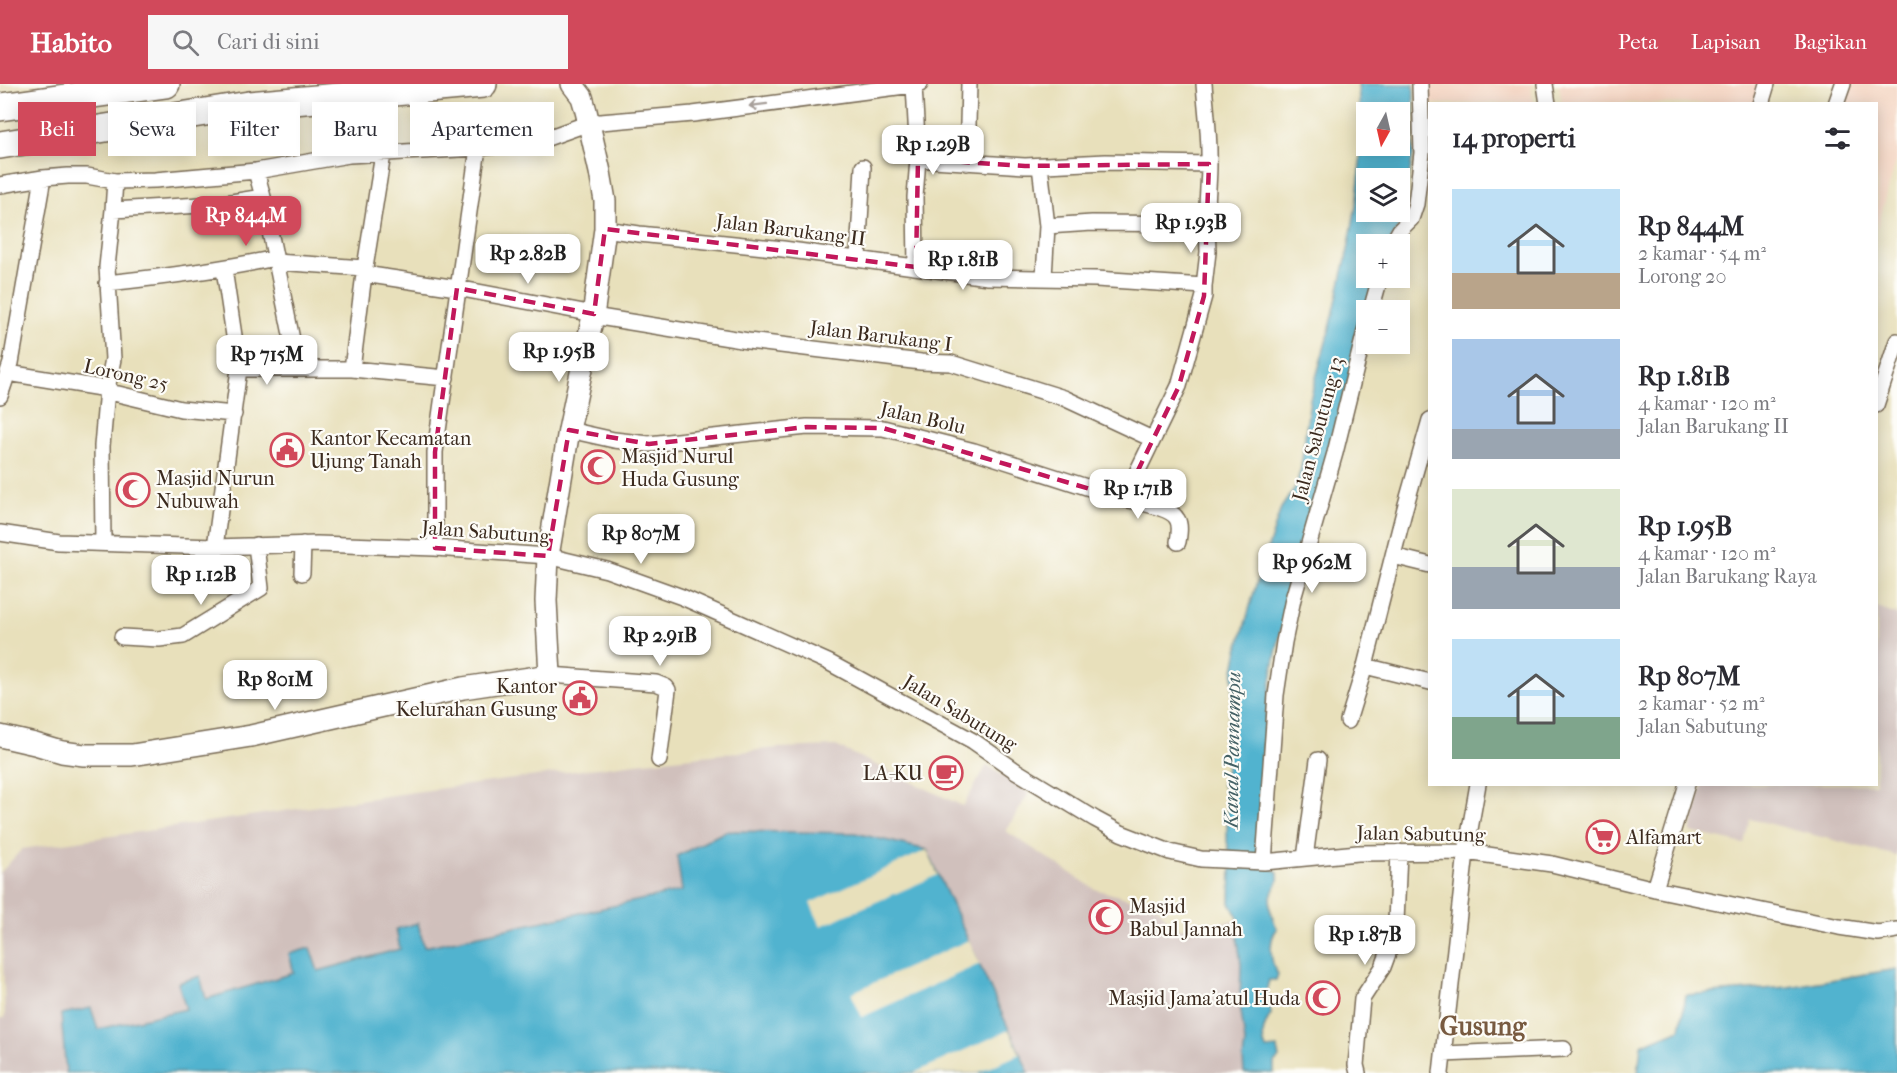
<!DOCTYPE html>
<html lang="id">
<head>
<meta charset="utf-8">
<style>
	body { margin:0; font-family:"IM FELL French Canon",serif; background:#f7f7f7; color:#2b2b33; height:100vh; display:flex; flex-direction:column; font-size:22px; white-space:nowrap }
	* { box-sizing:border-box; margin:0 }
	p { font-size:20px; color:#7c7c81 }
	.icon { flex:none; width:33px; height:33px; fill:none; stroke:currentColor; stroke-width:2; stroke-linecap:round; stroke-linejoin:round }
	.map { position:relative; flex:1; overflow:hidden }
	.drawer { position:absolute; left:1428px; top:18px; width:450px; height:684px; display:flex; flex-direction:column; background:#fff; border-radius:0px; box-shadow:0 3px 15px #0003 }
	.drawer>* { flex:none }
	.guide { position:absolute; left:18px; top:18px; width:570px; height:54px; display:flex; gap:12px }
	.needle { width:39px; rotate:188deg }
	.fabs { position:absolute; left:1356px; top:18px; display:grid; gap:12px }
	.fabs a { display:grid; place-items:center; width:54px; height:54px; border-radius:0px; background:#fff; box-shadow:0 3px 15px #0003; font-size:30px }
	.price { position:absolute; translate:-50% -51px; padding:0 14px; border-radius:12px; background:#fff; color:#222; font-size:20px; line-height:39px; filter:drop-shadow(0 2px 3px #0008) }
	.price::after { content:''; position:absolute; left:50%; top:36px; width:18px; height:14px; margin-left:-9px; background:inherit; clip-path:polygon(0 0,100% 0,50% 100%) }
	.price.active { background:#d1495b; color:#fff }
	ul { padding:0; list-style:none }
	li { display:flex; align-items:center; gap:18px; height:150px; padding:0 24px }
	li span { display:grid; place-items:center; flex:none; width:168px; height:120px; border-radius:0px; color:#555 }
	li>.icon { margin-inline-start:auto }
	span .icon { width:72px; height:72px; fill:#fffc; stroke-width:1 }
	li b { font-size:26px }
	h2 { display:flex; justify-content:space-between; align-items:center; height:72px; padding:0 24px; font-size:26px }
	.chip { padding:0 21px; border-radius:0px; background:#fff; box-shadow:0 3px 15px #0003; font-size:21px; line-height:54px }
	.chip.active { background:#d1495b; color:#fff }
	header { display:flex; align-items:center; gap:36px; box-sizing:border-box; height:84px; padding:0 30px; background:#d1495b; color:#fff }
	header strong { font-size:28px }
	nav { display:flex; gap:33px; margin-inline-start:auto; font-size:21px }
	.search { width:420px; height:54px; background:#f7f7f7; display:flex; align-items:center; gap:15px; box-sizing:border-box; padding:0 21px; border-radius:0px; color:#7c7c81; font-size:22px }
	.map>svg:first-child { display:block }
	.built { fill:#f4d3c0 }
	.industrial { fill:#d0c0bc }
	.water { fill:#51b3cf; stroke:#466e76; stroke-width:1.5; fill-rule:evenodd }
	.pier { fill:#e8e0bb }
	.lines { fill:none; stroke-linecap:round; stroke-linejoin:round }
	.street-casing { stroke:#786a55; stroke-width:18 }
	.secondary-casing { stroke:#786a55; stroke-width:24 }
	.highway-casing { stroke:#786a55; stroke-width:30 }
	.street { stroke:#fff; stroke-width:15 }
	.secondary { stroke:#fff; stroke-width:21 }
	.highway { stroke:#fff; stroke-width:27 }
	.oneway { stroke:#a79f9a }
	.marked { fill:none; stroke:#c2185b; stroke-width:4.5; stroke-dasharray:12 8; stroke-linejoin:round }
	.labels { text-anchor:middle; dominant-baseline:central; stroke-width:4.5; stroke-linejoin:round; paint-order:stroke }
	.street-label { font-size:20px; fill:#3b2a1e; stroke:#fdfcf7 }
	.poi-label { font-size:20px; fill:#3b2a1e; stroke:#fdfcf7; text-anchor:start }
	.water-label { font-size:21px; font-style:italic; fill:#446165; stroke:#fdfcf7 }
	.district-label { font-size:26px; font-weight:bold; fill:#785a40; stroke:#fdfcf7 }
</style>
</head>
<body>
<header>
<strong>Habito</strong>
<div class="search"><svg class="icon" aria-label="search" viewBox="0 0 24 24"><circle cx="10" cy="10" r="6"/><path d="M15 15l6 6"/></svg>Cari di sini</div>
<nav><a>Peta</a><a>Lapisan</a><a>Bagikan</a></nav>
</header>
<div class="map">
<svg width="1897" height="989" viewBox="0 0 1897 989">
	<rect width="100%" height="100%" fill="#fdfcf7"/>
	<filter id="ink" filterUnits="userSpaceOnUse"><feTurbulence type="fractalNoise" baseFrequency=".0167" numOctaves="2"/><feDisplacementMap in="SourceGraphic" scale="12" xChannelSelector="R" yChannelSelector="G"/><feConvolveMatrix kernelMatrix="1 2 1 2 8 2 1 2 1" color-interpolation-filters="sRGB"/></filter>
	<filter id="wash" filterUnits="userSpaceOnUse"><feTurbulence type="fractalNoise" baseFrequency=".008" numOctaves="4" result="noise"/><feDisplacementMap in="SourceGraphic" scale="24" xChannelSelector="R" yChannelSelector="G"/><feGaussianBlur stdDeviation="1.35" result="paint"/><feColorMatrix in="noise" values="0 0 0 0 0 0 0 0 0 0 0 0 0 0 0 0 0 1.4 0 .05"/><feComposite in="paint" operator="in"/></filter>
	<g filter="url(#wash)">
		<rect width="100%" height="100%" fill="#e8e0bb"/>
		<!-- built -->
		<path class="built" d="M1422 0H1531L1533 19 1430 20 1429 112 1424 113Z
			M1559 0H1762L1756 20 1562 19Z
			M1849 0H1897V73L1877 146 1876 20H1843Z"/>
		<!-- industrial -->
		<path class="industrial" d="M1877 524 1897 531V772L1750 735 1744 760 1690 748 1702 701 1876 700Z
			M836 662 963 722 987 681 1029 709 1006 747 1095 805 1157 823 1176 845 1239 836 1238 858 1241 880 1240 919 1245 958 1243 975 1244 989H1029L927 766 855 749 726 747 677 772 682 807 424 863 418 839 400 865 318 887 311 865 295 889 206 915 200 893 178 899 186 925 98 945 62 930 66 989H0V935L5 933 0 789 22 765 414 708 635 679 778 664Z"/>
		<!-- water -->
		<path class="water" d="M1358 0H1414L1413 71 1400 140 1389 160H1366V194H1376L1281 546C1268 603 1260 663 1262 722 1263 742 1266 762 1269 782L1278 789C1279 800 1277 798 1273 807 1266 821 1272 832 1277 845 1268 856 1270 879 1278 890L1276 896H1269L1267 904 1271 930C1264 941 1260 952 1266 965L1277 964 1279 974 1274 979V989H1244L1243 975 1245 958 1240 919 1241 880 1238 858 1239 836 1230 819 1231 780 1227 757V714L1222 700 1227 681 1228 638 1233 611V591L1238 565 1256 501 1281 424 1296 402 1301 384 1310 315 1331 240 1348 166 1356 122 1360 87 1361 48ZM1366 28H1400V62H1366ZM1366 94H1400V128H1366Z
			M726 747 855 749 927 766 1029 989H66L61 930 91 924 98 945 186 925 178 899 200 892 206 915 294 889 289 870 310 864 318 887 400 865 396 845 418 839 424 863 682 807 677 772Z
			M1897 885V989H1638L1641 961 1680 945 1686 911 1788 903Z"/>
		<!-- pier -->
		<path class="pier" d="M927 766 938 791 821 842 810 819Z
			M969 856 980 880 862 933 851 909Z
			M1009 946 1020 970 977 989H914Z"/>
	</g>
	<g filter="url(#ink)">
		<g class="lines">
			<defs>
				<path id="street" d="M1545 0 1548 20
					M914 1 918 75 915 113 916 183
					M1761 20 1767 0
					M1836 20 1843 0
					M918 75 1025 82 1106 78 1209 80
					M967 79 969 0
					M1040 82 1047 142 1044 193
					M256 87 263 113 298 285
					M0 101 43 94 68 92H87L115 97 155 96 256 87 349 71 478 64 539 57 589 39 693 30 920 0
					M113 126 219 120 263 113
					M1047 142 1092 139 1207 140C1206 120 1209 100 1209 80 1210 53 1206 26 1204 0
					M1392 160 1400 146 1411 135 1416 120 1422 69 1420 0
					M858 174 863 83
					M276 178 364 184
					M224 185 239 285
					M364 190 383 70
					M107 199C164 193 220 186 275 174
					M1204 202 1208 168 1207 140
					M1371 226 1380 194
					M593 232 748 257 921 278 951 279 1064 314 1152 355
					M352 285 364 190 457 204 594 230
					M8 289 107 305 114 309 181 325 234 330
					M0 312 11 279 43 94
					M1876 321 1897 257
					M569 346 614 356 649 360 807 343 883 344 974 367 1124 415 1179 302 1204 212V202L1096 195 988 193 783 165 639 150 605 145
					M1124 415C1137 418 1171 423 1177 435 1181 441 1179 451 1178 458
					M0 449 59 458 215 463 317 460 435 464 548 472 607 486 682 513 828 578 973 657 1016 687 1095 735 1121 749 1170 768 1201 775 1264 778 1358 769 1466 768 1552 780 1655 805 1839 843 1878 849 1897 846
					M103 459 102 362 107 305 113 275 107 183 113 126 115 97
					M215 463 239 285H352L446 294
					M435 464V368L478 64
					M1393 472 1430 481
					M302 489 303 460
					M122 553 159 555 183 552 261 504 256 461
					M1365 582 1405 424 1430 336
					M550 591 656 599 666 603 668 606 659 676
					M1348 637 1365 582 1430 598
					M1305 774 1318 676
					M1264 778 1276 611 1284 558 1293 515 1335 369 1366 243
					M1655 805 1687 700
					M1443 970 1564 965
					M1358 989 1356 981 1362 915 1383 883 1393 856 1396 838 1399 768
					M1441 989 1466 768 1478 700"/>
				<path id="secondary" d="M0 652 35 660 62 668 84 671H132L251 652 463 604 550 591 546 517 548 472 569 346 593 232 605 145V117L600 88 586 27 582 13 572 0"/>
				<path id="highway" d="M0 23 166 0
					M0 61 249 21 483 0"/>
			</defs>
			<!-- street casing -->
			<use href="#street" class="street-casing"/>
			<!-- secondary casing -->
			<use href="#secondary" class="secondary-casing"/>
			<!-- highway casing -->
			<use href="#highway" class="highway-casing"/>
			<!-- street -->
			<use href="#street" class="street"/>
			<!-- secondary -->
			<use href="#secondary" class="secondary"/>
			<!-- highway -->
			<use href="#highway" class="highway"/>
		</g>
		<!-- one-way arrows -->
		<defs><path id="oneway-shaft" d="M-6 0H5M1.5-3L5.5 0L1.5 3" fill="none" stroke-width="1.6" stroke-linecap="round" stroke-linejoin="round" transform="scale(1.5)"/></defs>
		<use class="oneway" href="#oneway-shaft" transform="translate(758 21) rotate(173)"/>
	</g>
	<!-- marked area -->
	<path class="marked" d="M918 75 1025 82 1209 80 1204 212 1179 302 1124 415 883 344 807 343 649 360 569 346 548 472 435 464V368L457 204 594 230 605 145 916 183Z"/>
	<!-- icons -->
	<defs>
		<symbol id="civic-ring" viewBox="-11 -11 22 22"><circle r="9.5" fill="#fdfcf7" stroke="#d1495b" stroke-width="1.5"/><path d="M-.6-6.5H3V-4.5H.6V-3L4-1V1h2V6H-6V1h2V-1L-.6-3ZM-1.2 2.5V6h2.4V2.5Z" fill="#d1495b"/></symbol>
		<symbol id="mosque-ring" viewBox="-11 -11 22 22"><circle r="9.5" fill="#fdfcf7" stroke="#d1495b" stroke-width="1.5"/><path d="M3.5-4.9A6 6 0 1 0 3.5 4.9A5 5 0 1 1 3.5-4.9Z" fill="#d1495b"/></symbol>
		<symbol id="cafe-ring" viewBox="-11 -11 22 22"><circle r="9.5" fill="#fdfcf7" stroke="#d1495b" stroke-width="1.5"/><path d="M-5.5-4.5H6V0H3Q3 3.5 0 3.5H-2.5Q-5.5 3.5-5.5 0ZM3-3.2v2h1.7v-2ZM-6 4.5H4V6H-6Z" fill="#d1495b"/></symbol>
		<symbol id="supermarket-ring" viewBox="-11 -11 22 22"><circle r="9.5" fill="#fdfcf7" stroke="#d1495b" stroke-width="1.5"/><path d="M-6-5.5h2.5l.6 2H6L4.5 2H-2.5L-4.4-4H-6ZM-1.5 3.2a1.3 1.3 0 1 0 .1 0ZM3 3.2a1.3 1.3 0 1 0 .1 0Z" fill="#d1495b"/></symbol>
	</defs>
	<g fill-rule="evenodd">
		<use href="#civic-ring" x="268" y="347" width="38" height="38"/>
		<use href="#mosque-ring" x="579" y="364" width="38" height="38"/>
		<use href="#mosque-ring" x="114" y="387" width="38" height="38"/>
		<use href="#civic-ring" x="561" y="595" width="38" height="38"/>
		<use href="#cafe-ring" x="927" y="670" width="38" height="38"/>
		<use href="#supermarket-ring" x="1584" y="734" width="38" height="38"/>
		<use href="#mosque-ring" x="1087" y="814" width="38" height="38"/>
		<use href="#mosque-ring" x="1304" y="895" width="38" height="38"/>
	</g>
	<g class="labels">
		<!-- street labels -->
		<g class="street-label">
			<text transform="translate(791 146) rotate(7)">Jalan Barukang II</text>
			<text transform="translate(881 252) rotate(7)">Jalan Barukang I</text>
			<text transform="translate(126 291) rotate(13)">Lorong 25</text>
			<text transform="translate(923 334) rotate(13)">Jalan Bolu</text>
			<text transform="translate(1318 345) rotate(-75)">Jalan Sabutung 13</text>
			<text transform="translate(486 448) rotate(4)">Jalan Sabutung</text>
			<text transform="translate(960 629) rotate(31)">Jalan Sabutung</text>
			<text transform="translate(1421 750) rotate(1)">Jalan Sabutung</text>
		</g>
		<!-- poi labels -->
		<g class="poi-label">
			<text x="310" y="354">Kantor Kecamatan<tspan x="310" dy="23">Ujung Tanah</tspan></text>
			<text x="621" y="372">Masjid Nurul<tspan x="621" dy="23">Huda Gusung</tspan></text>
			<text x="156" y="394">Masjid Nurun<tspan x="156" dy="23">Nubuwah</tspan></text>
			<text x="557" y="602" text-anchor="end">Kantor<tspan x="557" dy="23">Kelurahan Gusung</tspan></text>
			<text x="923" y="689" text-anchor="end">LA-KU</text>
			<text x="1626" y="753">Alfamart</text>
			<text x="1129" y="822">Masjid<tspan x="1129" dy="23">Babul Jannah</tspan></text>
			<text x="1300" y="914" text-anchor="end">Masjid Jama'atul Huda</text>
		</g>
		<!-- water labels -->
		<g class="water-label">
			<text transform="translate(1232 666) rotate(-89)">Kanal Pannampu</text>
		</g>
		<!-- district labels -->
		<g class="district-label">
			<text x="1483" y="942">Gusung</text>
		</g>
	</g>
</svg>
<div class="fabs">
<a><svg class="needle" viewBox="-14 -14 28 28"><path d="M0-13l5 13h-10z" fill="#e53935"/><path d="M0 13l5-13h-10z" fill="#7c7c81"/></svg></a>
<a><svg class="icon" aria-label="layers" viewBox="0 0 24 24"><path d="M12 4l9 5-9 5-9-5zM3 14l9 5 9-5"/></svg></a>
<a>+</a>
<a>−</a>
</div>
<b class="price" style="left:933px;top:92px">Rp 1.29B</b>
<b class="price active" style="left:246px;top:163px">Rp 844M</b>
<b class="price" style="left:1191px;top:170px">Rp 1.93B</b>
<b class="price" style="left:528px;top:201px">Rp 2.82B</b>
<b class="price" style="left:963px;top:207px">Rp 1.81B</b>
<b class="price" style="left:559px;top:299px">Rp 1.95B</b>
<b class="price" style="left:267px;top:302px">Rp 715M</b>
<b class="price" style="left:1138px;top:436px">Rp 1.71B</b>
<b class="price" style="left:641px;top:481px">Rp 807M</b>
<b class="price" style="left:1312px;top:510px">Rp 962M</b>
<b class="price" style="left:201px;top:522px">Rp 1.12B</b>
<b class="price" style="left:660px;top:583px">Rp 2.91B</b>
<b class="price" style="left:275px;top:627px">Rp 801M</b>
<b class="price" style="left:1365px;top:882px">Rp 1.87B</b>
<div class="guide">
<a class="chip active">Beli</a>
<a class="chip">Sewa</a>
<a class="chip">Filter</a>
<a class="chip">Baru</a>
<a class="chip">Apartemen</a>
</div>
<section class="drawer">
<h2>14 properti<svg class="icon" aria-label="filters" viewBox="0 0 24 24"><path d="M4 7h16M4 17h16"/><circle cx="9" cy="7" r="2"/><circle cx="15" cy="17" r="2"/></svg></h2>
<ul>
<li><span style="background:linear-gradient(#bfe0f5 70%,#b9a48a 0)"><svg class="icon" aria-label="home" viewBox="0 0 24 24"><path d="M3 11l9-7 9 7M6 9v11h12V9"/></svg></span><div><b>Rp 844M</b><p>2 kamar · 54 m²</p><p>Lorong 20</p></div></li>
<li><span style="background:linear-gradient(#a9c7e8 75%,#9aa5b1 0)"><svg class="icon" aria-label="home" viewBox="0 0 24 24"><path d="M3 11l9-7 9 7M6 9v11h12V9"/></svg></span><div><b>Rp 1.81B</b><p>4 kamar · 120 m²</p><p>Jalan Barukang II</p></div></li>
<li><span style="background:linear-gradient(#dfe7d0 65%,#9aa5b1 0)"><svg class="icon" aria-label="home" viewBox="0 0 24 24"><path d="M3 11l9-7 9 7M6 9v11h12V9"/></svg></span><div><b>Rp 1.95B</b><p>4 kamar · 120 m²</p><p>Jalan Barukang Raya</p></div></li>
<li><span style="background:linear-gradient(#bfe0f5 65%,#7fa58c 0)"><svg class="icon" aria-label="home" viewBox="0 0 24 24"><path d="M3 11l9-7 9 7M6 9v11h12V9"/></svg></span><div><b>Rp 807M</b><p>2 kamar · 52 m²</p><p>Jalan Sabutung</p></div></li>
</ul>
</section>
</div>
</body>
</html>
